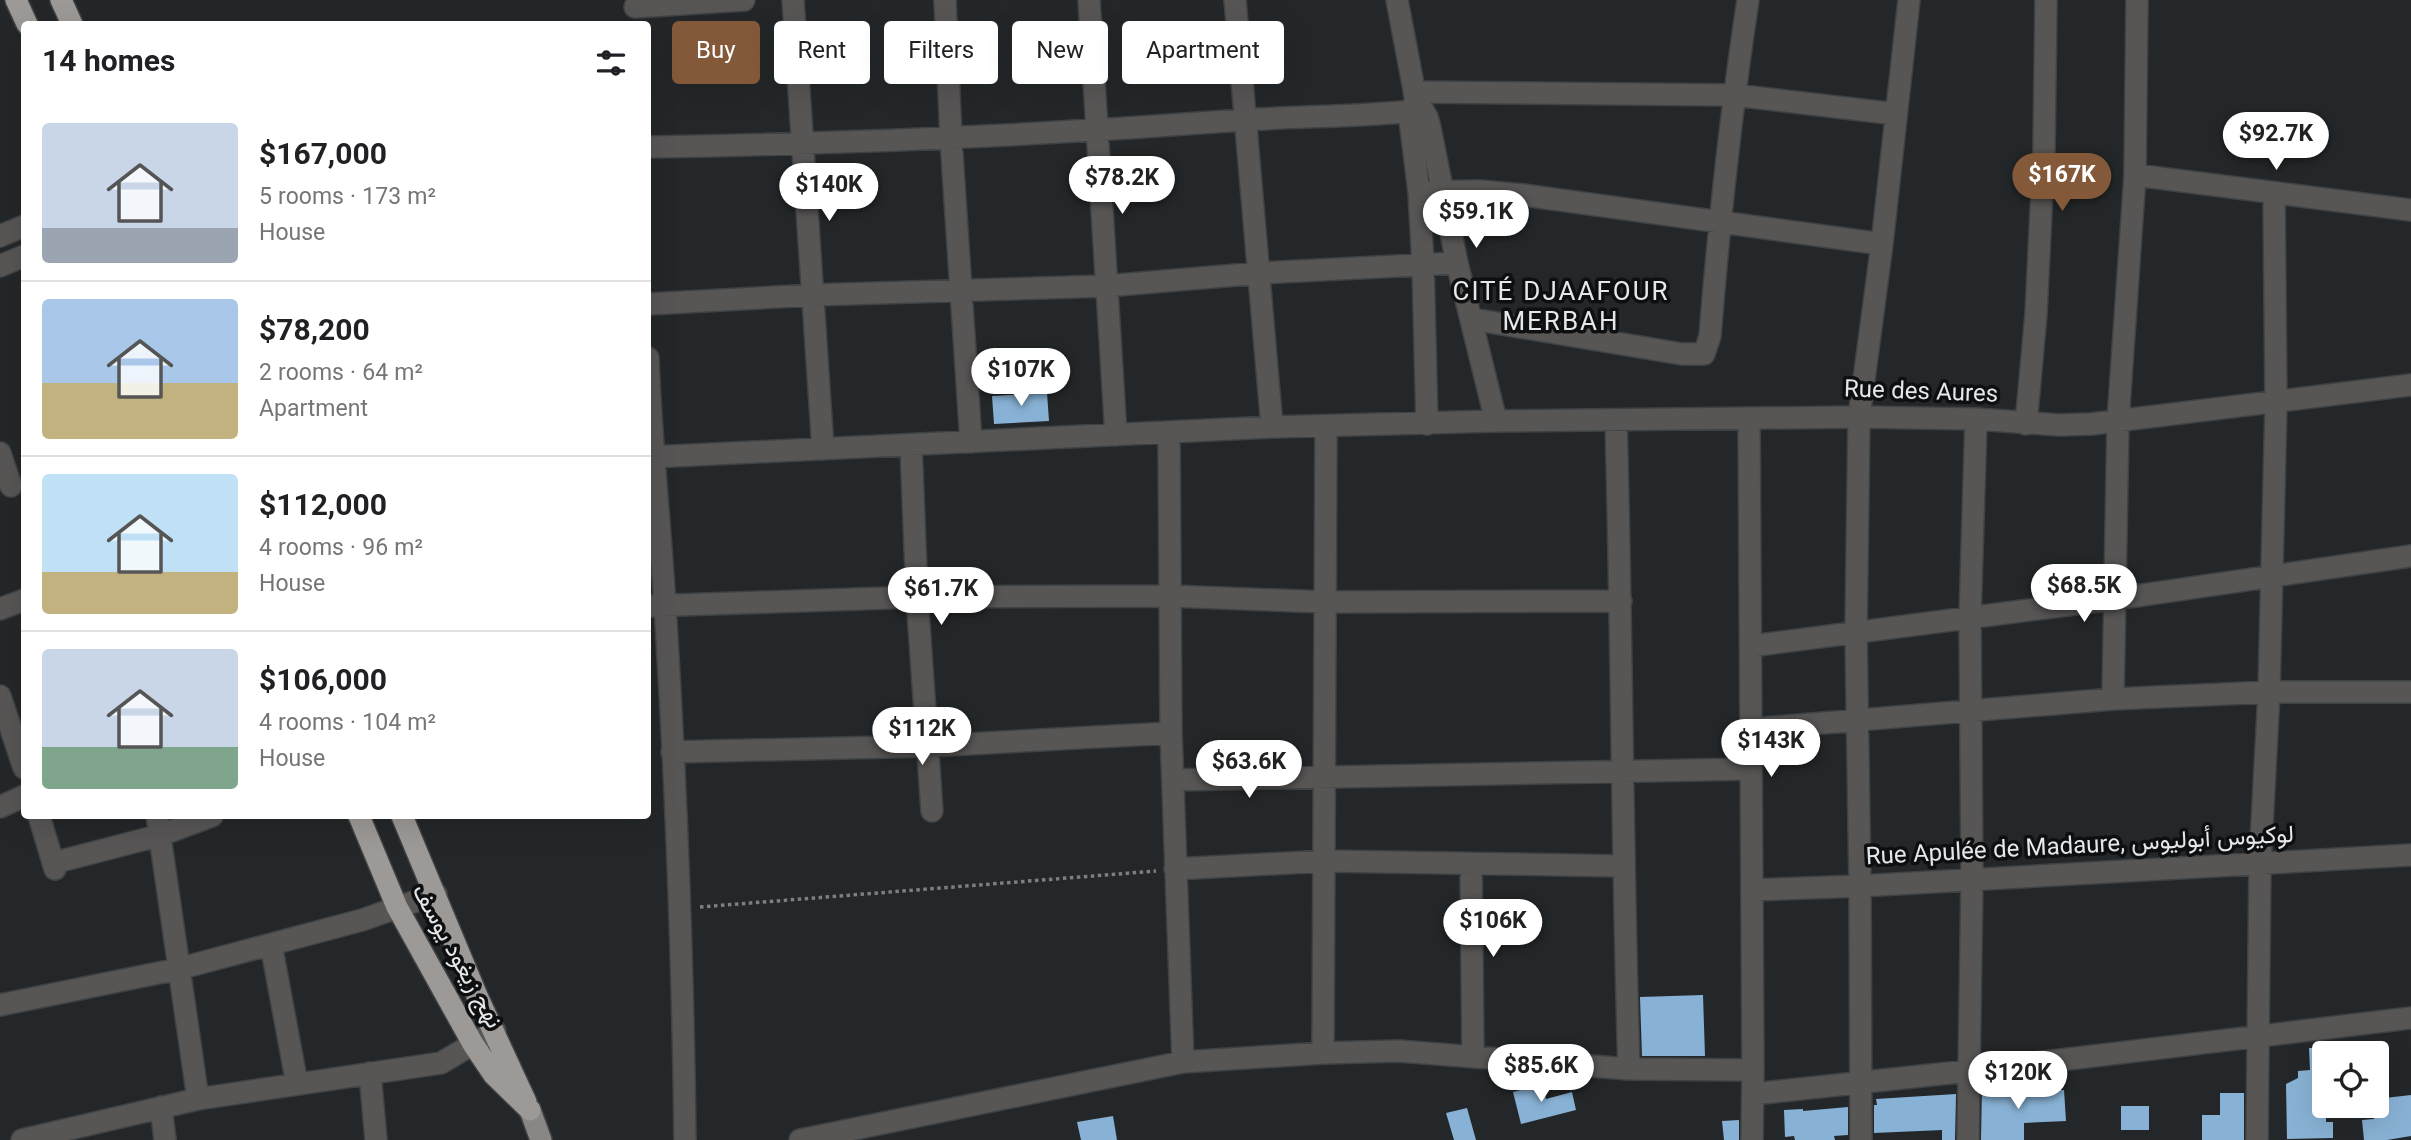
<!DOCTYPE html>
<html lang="en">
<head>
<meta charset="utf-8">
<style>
	body { margin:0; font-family:Georgia,Vazirmatn,serif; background:#f2f2f2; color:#202124; height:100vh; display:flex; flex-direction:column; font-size:26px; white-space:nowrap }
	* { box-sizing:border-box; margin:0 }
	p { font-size:23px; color:#757577 }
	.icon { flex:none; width:38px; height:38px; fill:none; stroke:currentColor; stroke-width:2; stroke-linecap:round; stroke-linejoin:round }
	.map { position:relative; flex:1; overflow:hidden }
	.side { position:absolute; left:21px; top:21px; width:630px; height:798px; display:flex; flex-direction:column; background:#fff; border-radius:7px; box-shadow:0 7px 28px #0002 }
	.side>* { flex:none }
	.guide { position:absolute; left:672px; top:21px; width:665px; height:63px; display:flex; gap:14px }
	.buttons { position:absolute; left:2312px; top:1041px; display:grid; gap:14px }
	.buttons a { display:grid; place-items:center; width:77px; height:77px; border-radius:7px; background:#fff; box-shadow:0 7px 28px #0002; font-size:35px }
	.price { position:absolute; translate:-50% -60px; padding:0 16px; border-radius:24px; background:#fff; color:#222; font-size:23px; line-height:46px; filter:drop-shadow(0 2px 4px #0008) }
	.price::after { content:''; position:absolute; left:50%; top:42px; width:21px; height:16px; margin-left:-10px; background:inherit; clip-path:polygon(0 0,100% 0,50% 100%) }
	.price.on { background:#835939; color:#fff }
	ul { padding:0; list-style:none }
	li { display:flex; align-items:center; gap:21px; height:175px; padding:0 21px }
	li+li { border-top:2px solid #e0e0e0 }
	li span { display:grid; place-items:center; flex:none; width:196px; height:140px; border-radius:7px; color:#555 }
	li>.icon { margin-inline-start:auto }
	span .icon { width:84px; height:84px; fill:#fffc; stroke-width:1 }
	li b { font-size:30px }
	h2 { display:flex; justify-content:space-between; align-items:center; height:84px; padding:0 21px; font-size:30px }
	.chip { padding:0 24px; border-radius:7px; background:#fff; box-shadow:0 7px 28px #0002; font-size:24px; line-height:63px }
	.chip.on { background:#835939; color:#fff }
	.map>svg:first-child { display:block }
	.building { fill:#88b2d5 }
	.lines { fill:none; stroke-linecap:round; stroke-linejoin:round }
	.minor-casing { stroke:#3f4244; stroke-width:24 }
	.major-casing { stroke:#3f4244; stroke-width:24 }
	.highway-casing { stroke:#3f4244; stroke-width:24 }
	.path { stroke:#7c7f80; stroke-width:3.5; stroke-dasharray:3.5 3.5; stroke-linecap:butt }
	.minor { stroke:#585655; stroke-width:21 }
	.major { stroke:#898684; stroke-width:21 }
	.highway { stroke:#9d9996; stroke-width:21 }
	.labels { text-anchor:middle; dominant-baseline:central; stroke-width:7; stroke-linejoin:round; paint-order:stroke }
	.street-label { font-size:24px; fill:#e5e7e8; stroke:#0e0f10 }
	.neighbourhood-label { font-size:26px; letter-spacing:2px; fill:#e5e7e8; stroke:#0e0f10 }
</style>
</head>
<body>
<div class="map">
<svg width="2411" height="1140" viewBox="0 0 2411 1140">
	<rect width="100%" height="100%" fill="#242729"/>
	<!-- building -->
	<path class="building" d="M1047 393 1049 421 994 424 992 396Z
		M1703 995 1705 1056H1642L1640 997Z
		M2309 1048H2324V1106H2326V1122H2333V1138L2287 1139 2286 1084 2298 1078V1071L2310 1070Z
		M1542 1084 1546 1099 1572 1092 1576 1110 1521 1124 1513 1092Z
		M1982 1086H2024V1091L2064 1090 2066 1121 2024 1123V1140H1981Z
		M2220 1093H2244V1140H2202V1115H2220Z
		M1956 1094 1955 1140H1942V1130L1874 1133V1105H1877L1876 1099Z
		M2411 1095V1136L2387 1140H2364L2362 1120 2374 1119 2376 1099Z
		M2121 1106H2149V1130H2121Z
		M1848 1107V1135L1834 1136 1835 1140H1795L1794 1136 1785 1137 1784 1110 1803 1109V1111Z
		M1467 1108 1476 1140H1454L1446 1113Z
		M1113 1116 1117 1140H1081L1077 1122Z
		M1739 1120V1140H1724L1722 1121Z"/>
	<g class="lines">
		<defs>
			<path id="minor" d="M793 0 823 449
				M945 0 951 139 971 442
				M1089 0 1116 435
				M1235 0 1272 427
				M1397 0 1416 100 1427 117 1430 128 1457 263 1496 421
				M635 7 744 0
				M1414 92 1734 95 1896 114
				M1416 100 1410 111V120L1419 192 1423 265 1427 424
				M648 147C846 144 1044 135 1242 120 1302 116 1363 117 1423 110
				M2135 175 2411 210
				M1419 192 1479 191 1523 195 1882 244
				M0 236 24 226
				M0 266 24 256
				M648 304 813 295 1106 286 1260 273 1457 263
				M1472 319 1682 354H1704L1710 336C1719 223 1731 112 1748 0
				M648 358C651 441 660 523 665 606 676 784 683 962 685 1140
				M1749 418 1753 1070 1752 1140
				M1616 420C1622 636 1622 853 1629 1069
				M2026 424 2036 314 2044 148 2046 0
				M1169 433 1171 733 1183 1062
				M911 445 917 597 932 811
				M0 453 11 486
				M652 457 1272 427 1496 421 1859 417 1976 419 2060 425 2091 424 2411 385
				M648 606 917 597 1170 596 1325 602 1621 601
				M0 609 24 600
				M1751 646 2115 599 2411 556
				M0 696 24 768
				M2113 699 2118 421 2135 175 2137 0
				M1751 729 2113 699 2269 692H2411
				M672 752 929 746 1171 733
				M1173 780 1750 769
				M0 807 24 796
				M39 816 55 869
				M157 816 198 1099
				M53 863 161 835 212 816
				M1471 864 1473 1055
				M1175 869 1325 861 1623 866
				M1752 890 1860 886 2411 855
				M271 944 297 1084
				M0 1005 178 969 362 920 436 894
				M1323 1053 1326 426
				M370 1073 376 1140
				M1753 1094 1968 1071 2411 1018
				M161 1107 165 1140
				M22 1140 198 1099 441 1063 495 1031
				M800 1140 1183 1062 1323 1053 1399 1051 1629 1069 1753 1070
				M1861 1140 1860 886 1856 632 1859 417 1882 244 1909 0
				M1968 1140 1972 879 1970 617 1976 419
				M2257 1140 2260 863 2269 692 2276 403 2274 193"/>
			<path id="major" d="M530 1110 541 1140"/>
			<path id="highway" d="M16 0 27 24
				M61 0 72 24
				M359 816 397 907 473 1044 494 1075 530 1110
				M402 816 478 998 526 1102"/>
		</defs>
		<!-- minor casing -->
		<use href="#minor" class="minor-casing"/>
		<!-- major casing -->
		<use href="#major" class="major-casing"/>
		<!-- highway casing -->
		<use href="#highway" class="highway-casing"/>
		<!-- path -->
		<path class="path" d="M700 907 1156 871"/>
		<!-- minor -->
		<use href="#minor" class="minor"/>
		<!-- major -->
		<use href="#major" class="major"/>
		<!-- highway -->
		<use href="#highway" class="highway"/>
	</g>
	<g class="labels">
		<!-- street labels -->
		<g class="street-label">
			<text transform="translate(1921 393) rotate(2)">Rue des Aures</text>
			<text transform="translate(2080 847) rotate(-3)">Rue Apulée de Madaure, لوكيوس أبوليوس</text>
			<text transform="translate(456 957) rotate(61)">نهج زيغود يوسف</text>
		</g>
		<!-- neighbourhood labels -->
		<g class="neighbourhood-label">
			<text x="1561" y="293">CITÉ DJAAFOUR<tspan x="1561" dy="30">MERBAH</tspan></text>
		</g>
	</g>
</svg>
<div class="buttons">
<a><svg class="icon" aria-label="locate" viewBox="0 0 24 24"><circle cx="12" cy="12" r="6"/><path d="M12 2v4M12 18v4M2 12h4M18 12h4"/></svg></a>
</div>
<b class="price" style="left:2276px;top:172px">$92.7K</b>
<b class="price on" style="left:2062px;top:213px">$167K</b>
<b class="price" style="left:1122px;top:216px">$78.2K</b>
<b class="price" style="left:829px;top:223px">$140K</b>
<b class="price" style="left:1476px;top:250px">$59.1K</b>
<b class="price" style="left:1021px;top:408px">$107K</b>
<b class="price" style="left:2084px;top:624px">$68.5K</b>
<b class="price" style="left:941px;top:627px">$61.7K</b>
<b class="price" style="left:922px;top:767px">$112K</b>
<b class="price" style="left:1771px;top:779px">$143K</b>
<b class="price" style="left:1249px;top:800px">$63.6K</b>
<b class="price" style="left:1493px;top:959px">$106K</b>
<b class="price" style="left:1541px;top:1104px">$85.6K</b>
<b class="price" style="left:2018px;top:1111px">$120K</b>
<div class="guide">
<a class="chip on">Buy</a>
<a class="chip">Rent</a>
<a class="chip">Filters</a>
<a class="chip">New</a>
<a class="chip">Apartment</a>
</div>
<section class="side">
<h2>14 homes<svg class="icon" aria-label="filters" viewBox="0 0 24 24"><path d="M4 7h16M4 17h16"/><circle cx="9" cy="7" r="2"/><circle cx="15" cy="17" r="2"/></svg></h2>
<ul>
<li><span style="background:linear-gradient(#c9d6e8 75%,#9aa5b1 0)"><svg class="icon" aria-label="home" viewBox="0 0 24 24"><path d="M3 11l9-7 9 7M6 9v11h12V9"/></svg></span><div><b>$167,000</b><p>5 rooms · 173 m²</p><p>House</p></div></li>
<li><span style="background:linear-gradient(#a9c7e8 60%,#c2b280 0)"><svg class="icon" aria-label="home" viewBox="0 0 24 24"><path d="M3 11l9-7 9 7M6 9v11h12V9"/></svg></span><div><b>$78,200</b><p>2 rooms · 64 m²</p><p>Apartment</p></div></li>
<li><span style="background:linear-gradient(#bfe0f5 70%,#c2b280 0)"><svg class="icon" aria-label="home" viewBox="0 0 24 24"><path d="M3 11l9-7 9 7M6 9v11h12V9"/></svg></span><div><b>$112,000</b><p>4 rooms · 96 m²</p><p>House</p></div></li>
<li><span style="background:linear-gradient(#c9d6e8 70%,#7fa58c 0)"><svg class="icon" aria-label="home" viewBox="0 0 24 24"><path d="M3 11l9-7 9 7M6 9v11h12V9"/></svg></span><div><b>$106,000</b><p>4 rooms · 104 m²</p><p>House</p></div></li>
</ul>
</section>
</div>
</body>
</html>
